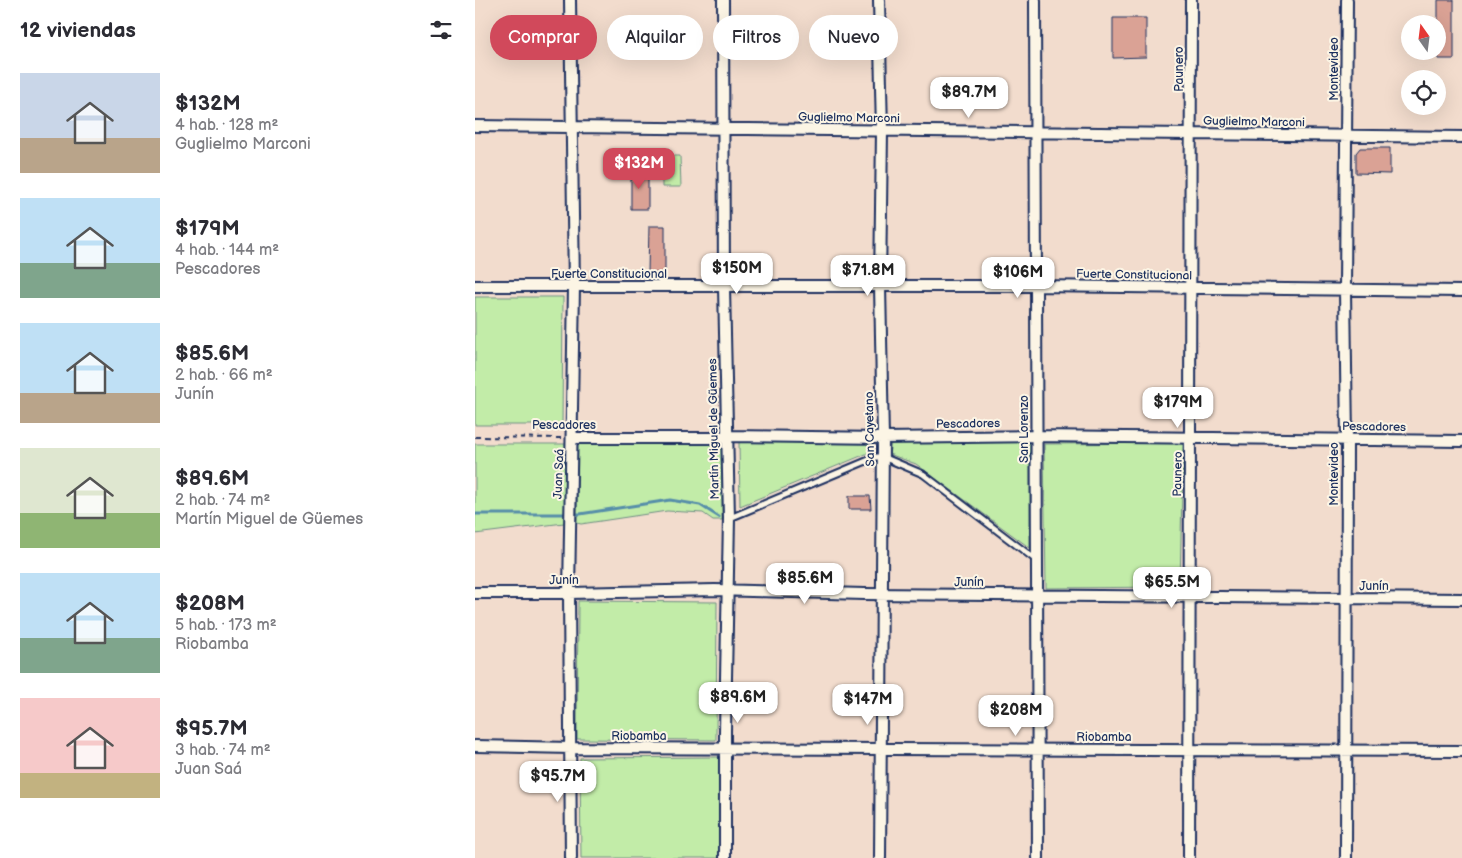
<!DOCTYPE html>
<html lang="es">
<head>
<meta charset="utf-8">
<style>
	body { margin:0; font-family:"Balsamiq Sans",sans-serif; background:#f7f7f7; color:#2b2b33; height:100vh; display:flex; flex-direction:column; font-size:19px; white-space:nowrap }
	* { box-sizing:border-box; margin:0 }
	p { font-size:16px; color:#7c7c81 }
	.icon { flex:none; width:28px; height:28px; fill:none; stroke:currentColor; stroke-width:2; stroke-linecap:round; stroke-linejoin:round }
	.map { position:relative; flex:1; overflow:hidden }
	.sheet { display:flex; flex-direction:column; background:#fff; width:475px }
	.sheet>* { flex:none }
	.banner { position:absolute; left:15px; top:15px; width:475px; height:45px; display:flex; gap:10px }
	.needle { width:32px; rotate:346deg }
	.controls { position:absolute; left:926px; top:15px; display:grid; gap:10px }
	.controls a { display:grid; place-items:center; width:45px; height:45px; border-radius:50%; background:#fff; box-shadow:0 5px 20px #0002; font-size:25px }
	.price { position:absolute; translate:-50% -42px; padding:0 11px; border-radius:10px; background:#fff; color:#222; font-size:16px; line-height:32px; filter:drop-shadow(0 1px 2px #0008) }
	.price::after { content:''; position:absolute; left:50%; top:30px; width:15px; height:11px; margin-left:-8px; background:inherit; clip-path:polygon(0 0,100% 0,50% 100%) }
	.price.current { background:#d1495b; color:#fff }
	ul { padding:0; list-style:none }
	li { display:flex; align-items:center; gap:15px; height:125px; padding:0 20px }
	li span { display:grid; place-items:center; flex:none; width:140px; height:100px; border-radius:0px; color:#555 }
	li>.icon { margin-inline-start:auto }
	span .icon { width:60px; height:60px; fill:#fffc; stroke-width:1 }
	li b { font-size:21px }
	h2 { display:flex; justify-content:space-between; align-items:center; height:60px; padding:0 20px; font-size:21px }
	.pill { padding:0 18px; border-radius:22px; background:#fff; box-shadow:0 5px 20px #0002; font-size:18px; line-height:45px }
	.pill.current { background:#d1495b; color:#fff }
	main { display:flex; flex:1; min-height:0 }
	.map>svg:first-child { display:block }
	.green { fill:#c2eca8; stroke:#6e8e83 }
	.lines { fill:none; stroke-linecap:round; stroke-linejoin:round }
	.stream { stroke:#568ea9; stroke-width:3 }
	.building { fill:#daa295; stroke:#1b2f5e }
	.service-casing { stroke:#1b2f5e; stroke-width:9 }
	.minor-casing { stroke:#1b2f5e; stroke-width:14 }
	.path { stroke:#1b2f5e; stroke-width:2; stroke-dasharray:5 4; stroke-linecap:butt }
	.service { stroke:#fcf5e5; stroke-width:5 }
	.minor { stroke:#fcf5e5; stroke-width:10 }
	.labels { text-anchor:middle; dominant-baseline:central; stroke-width:4; stroke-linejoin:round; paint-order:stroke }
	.street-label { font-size:12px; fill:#1b2f5e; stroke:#fcf5e5 }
</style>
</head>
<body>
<main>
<section class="sheet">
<h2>12 viviendas<svg class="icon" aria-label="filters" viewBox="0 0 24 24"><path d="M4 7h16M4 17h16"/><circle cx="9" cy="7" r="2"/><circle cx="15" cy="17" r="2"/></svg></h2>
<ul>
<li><span style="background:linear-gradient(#c9d6e8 65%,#b9a48a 0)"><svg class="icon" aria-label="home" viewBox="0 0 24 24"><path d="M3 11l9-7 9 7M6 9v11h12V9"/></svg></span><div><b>$132M</b><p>4 hab. · 128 m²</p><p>Guglielmo Marconi</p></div></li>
<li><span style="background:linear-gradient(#bfe0f5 65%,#7fa58c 0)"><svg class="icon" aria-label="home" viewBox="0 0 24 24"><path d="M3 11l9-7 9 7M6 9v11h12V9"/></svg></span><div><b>$179M</b><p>4 hab. · 144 m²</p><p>Pescadores</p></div></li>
<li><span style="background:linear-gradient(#bfe0f5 70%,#b9a48a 0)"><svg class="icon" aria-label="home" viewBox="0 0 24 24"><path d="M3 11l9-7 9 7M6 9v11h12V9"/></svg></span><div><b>$85.6M</b><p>2 hab. · 66 m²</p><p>Junín</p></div></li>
<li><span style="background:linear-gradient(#dfe7d0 65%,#8fb573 0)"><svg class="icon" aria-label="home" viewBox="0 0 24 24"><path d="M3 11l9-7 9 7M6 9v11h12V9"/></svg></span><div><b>$89.6M</b><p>2 hab. · 74 m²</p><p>Martín Miguel de Güemes</p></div></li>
<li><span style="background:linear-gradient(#bfe0f5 65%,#7fa58c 0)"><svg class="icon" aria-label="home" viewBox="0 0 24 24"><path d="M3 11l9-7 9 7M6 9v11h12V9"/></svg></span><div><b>$208M</b><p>5 hab. · 173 m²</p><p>Riobamba</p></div></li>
<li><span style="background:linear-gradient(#f6c9c9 75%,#c2b280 0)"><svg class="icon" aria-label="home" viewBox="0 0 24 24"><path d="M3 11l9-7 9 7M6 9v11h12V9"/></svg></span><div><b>$95.7M</b><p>3 hab. · 74 m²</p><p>Juan Saá</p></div></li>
</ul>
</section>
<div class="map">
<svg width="987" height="858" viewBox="0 0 987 858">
	<rect width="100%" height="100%" fill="#f2dccd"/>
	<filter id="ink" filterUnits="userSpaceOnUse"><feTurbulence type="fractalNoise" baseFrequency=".02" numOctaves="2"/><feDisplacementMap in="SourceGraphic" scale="10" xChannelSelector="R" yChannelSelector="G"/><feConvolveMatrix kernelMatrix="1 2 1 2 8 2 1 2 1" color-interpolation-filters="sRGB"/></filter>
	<g filter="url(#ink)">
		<!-- green -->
		<path class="green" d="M187 156H205L206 187H187Z
			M0 297H88L87 425H0Z
			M103 442H247V520H238L228 513 192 511 106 524 102 523Z
			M264 442 398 443V451L265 506Z
			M555 442V548L441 464 414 454 416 443Z
			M708 443 705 587 571 588 569 444Z
			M0 444H91L89 523 0 534Z
			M103 601 242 602 241 740 102 739Z
			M246 757V858H106L105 758Z"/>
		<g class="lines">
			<!-- stream -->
			<path class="stream" d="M0 514H105L195 500 225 505 244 517"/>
		</g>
		<!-- building -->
		<path class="building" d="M963 0H979V59H963Z
			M638 18H671V57L638 58Z
			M885 148H915V174L881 173V153Z
			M156 170H173V209H156Z
			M174 226H190V273H173Z
			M374 496H395L396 509H374Z"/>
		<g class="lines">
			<defs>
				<path id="service" d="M255 518 401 457H408L448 474 561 560"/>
				<path id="minor" d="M95 0 99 286 94 593 96 858
					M248 0 249 287 254 518 250 731V858
					M404 0 407 131 405 286 408 438 405 858
					M560 0 563 858
					M0 126 987 137
					M0 286H560L987 291
					M98 438H236L252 436 408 438 562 436 987 441
					M0 593H94L240 590 389 594 987 599
					M0 746 96 748 987 751
					M714 858 716 0
					M871 858 872 440 870 290 872 0"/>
			</defs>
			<!-- service casing -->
			<use href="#service" class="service-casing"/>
			<!-- minor casing -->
			<use href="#minor" class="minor-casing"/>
			<!-- path -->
			<path class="path" d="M0 437 88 438"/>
			<!-- service -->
			<use href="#service" class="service"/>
			<!-- minor -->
			<use href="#minor" class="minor"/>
		</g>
	</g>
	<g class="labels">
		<!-- street labels -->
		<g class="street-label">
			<text transform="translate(704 69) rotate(-90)">Paunero</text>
			<text transform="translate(859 69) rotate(-90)">Montevideo</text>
			<text transform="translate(374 118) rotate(1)">Guglielmo Marconi</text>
			<text transform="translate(779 122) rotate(1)">Guglielmo Marconi</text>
			<text x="134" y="274">Fuerte Constitucional</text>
			<text transform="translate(659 275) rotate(1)">Fuerte Constitucional</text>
			<text transform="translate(493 424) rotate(-1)">Pescadores</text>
			<text x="89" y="425">Pescadores</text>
			<text transform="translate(899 427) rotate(1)">Pescadores</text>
			<text transform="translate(239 429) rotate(-91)">Martín Miguel de Güemes</text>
			<text transform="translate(395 429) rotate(-91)">San Cayetano</text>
			<text transform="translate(549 429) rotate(-90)">San Lorenzo</text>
			<text transform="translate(84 474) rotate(-88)">Juan Saá</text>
			<text transform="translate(703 474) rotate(-89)">Paunero</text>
			<text transform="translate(859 474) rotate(-90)">Montevideo</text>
			<text x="89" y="580">Junín</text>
			<text x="494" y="582">Junín</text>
			<text x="899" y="586">Junín</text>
			<text x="164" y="736">Riobamba</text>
			<text x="629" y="737">Riobamba</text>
		</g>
	</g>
</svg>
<div class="controls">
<a><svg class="needle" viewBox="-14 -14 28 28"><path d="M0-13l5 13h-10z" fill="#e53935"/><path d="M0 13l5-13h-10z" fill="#7c7c81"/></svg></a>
<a><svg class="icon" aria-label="locate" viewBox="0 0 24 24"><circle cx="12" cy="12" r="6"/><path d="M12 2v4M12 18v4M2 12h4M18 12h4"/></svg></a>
</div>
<b class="price" style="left:494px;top:119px">$89.7M</b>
<b class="price current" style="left:164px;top:190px">$132M</b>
<b class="price" style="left:262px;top:295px">$150M</b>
<b class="price" style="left:393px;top:297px">$71.8M</b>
<b class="price" style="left:543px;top:299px">$106M</b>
<b class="price" style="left:703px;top:429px">$179M</b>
<b class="price" style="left:330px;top:605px">$85.6M</b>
<b class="price" style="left:697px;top:609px">$65.5M</b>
<b class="price" style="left:263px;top:724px">$89.6M</b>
<b class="price" style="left:393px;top:726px">$147M</b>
<b class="price" style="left:541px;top:737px">$208M</b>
<b class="price" style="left:83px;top:803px">$95.7M</b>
<div class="banner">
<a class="pill current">Comprar</a>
<a class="pill">Alquilar</a>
<a class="pill">Filtros</a>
<a class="pill">Nuevo</a>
</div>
</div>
</main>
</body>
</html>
